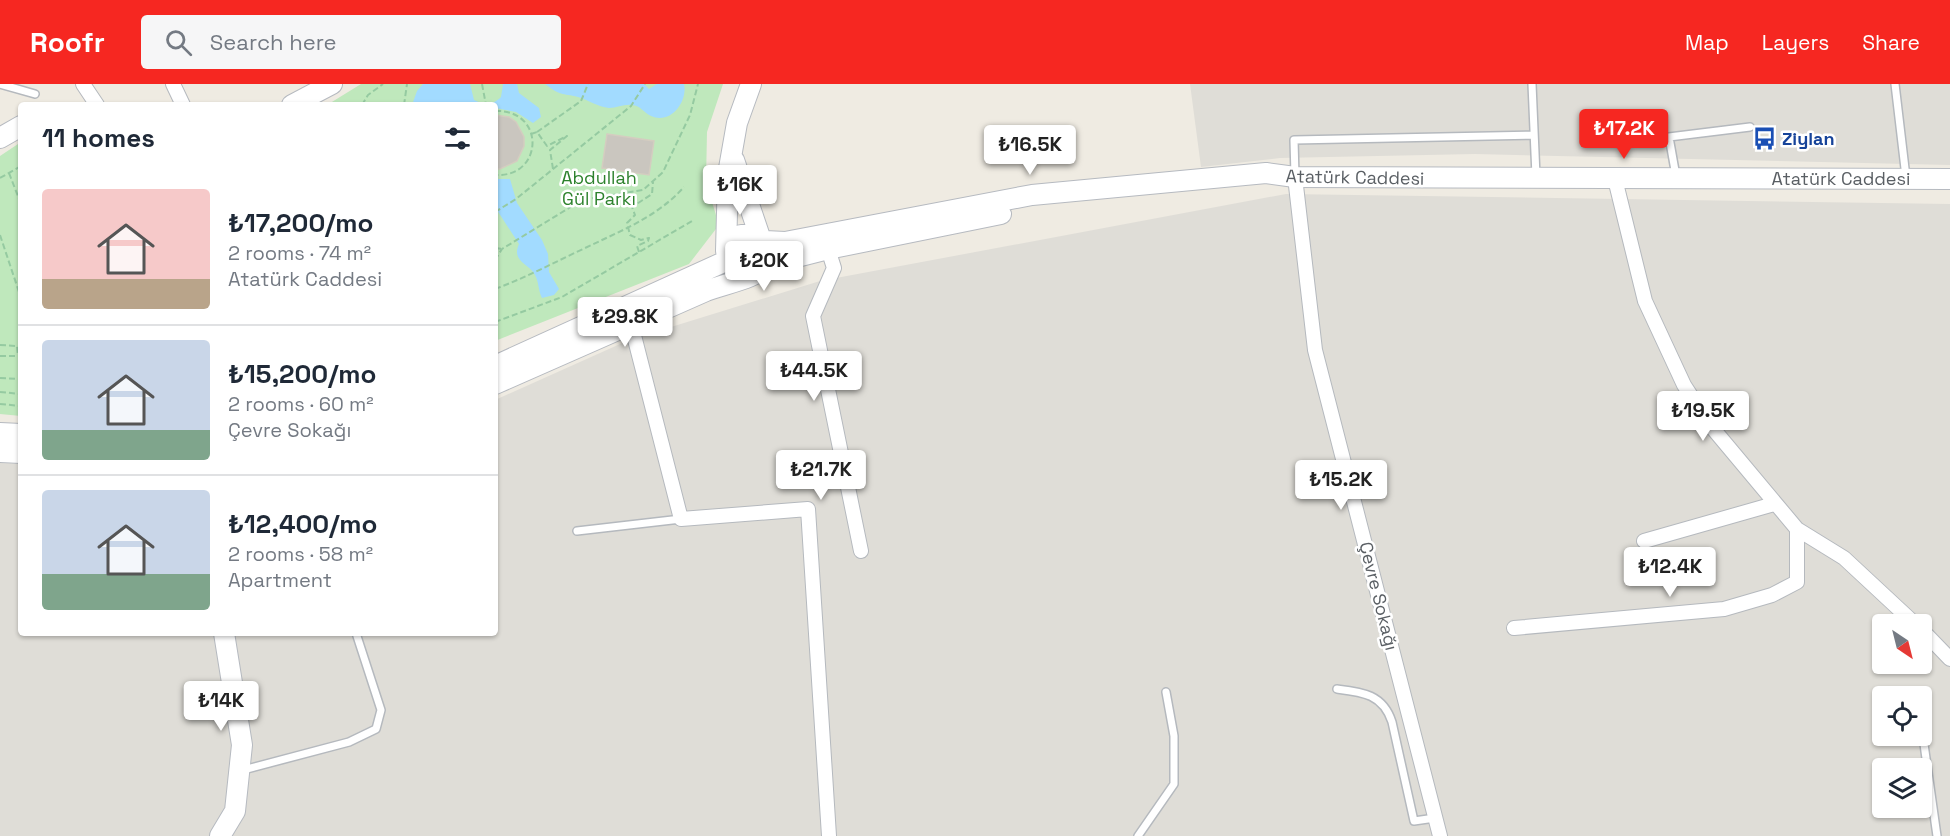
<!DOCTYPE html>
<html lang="en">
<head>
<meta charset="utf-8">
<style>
	body { margin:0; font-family:"Space Grotesk",sans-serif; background:#f6f6f7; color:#1f2937; height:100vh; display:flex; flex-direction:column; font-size:22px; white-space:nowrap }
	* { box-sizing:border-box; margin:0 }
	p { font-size:20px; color:#747a83 }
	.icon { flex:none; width:33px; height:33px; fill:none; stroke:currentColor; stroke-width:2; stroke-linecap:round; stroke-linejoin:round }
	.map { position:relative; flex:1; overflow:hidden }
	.drawer { position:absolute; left:18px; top:18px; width:480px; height:534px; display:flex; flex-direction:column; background:#fff; border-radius:6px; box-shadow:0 2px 4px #0004 }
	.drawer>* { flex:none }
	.needle { width:39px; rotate:145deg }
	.tools { position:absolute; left:1872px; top:530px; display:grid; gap:12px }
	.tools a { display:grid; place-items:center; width:60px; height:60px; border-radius:6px; background:#fff; box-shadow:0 2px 4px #0004; font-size:30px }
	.price { position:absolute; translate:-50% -51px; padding:0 14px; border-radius:6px; background:#fff; color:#222; font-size:20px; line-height:39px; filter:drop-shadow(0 2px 3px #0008) }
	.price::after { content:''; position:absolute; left:50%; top:36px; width:18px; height:14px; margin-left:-9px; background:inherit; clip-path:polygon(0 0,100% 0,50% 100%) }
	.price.on { background:#f62721; color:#fff }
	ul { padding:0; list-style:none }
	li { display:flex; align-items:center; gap:18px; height:150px; padding:0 24px }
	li+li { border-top:2px solid #e0e1e3 }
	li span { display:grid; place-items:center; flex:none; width:168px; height:120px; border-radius:6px; color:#555 }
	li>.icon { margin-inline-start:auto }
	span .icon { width:72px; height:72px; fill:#fffc; stroke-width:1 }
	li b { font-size:26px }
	h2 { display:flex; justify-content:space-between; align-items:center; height:72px; padding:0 24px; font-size:26px }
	header { display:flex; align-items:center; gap:36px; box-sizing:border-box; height:84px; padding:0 30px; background:#f62721; color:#fff }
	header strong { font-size:28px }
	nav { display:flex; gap:33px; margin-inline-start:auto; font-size:21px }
	.search { width:420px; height:54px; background:#f6f6f7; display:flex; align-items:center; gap:15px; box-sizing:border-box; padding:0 21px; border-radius:6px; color:#747a83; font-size:22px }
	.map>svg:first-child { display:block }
	.industrial { fill:#dfddd7; fill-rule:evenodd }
	.green { fill:#bfe8bc }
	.water { fill:#a2dbff }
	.building { fill:#cac6bf; stroke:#d4cdc0; stroke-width:1.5 }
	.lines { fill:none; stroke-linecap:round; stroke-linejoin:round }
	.lane-casing { stroke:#b5b9be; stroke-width:10 }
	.street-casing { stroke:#b5b9be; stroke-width:16 }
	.secondary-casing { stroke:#b6bac0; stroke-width:22 }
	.path { stroke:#95caa1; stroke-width:2; stroke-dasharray:6 3; stroke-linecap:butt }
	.lane { stroke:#fff; stroke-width:7 }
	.street { stroke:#fff; stroke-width:14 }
	.secondary { stroke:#fff; stroke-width:20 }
	.labels { text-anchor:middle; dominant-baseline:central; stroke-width:5; stroke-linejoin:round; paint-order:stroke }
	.transit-label { font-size:18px; font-weight:bold; fill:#164399; stroke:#fff; text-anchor:start }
	.park-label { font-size:18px; fill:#2d822d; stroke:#fff }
	.street-label { font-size:18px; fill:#5a5f64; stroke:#fff }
</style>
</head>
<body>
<header>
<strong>Roofr</strong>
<div class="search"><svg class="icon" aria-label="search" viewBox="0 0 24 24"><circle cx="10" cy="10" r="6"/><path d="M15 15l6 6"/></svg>Search here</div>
<nav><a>Map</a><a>Layers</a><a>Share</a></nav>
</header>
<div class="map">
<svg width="1950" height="752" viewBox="0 0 1950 752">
	<rect width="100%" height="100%" fill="#efebe2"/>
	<!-- industrial -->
	<path class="industrial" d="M1190 0H1950V81L1475 70 1280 74 1201 83Z
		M1286 110 1950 120V752H0V379L21 380V549H495V316L629 256 820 197ZM1882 540H1922V579H1882ZM1882 612H1922V651H1882ZM1882 684H1922V723H1882Z"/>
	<!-- green -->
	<path class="green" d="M361 0H723L707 48 706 98 719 141 689 180 495 257V21H327Z
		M21 58V332L0 330V72Z"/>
	<!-- water -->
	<path class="water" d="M423 0H470L474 16C484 21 492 22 501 13L503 0H517L519 9 539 24 541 33 533 39 516 28 495 24V21H412L417 7Z
		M545 0H644L649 5 657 0H684C688 17 671 41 651 32 643 28 641 22 632 21 624 20 617 24 609 24 598 23 588 16 578 13 562 9 560 12 545 0Z
		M495 95H510L517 119 542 156 548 170 549 188 559 205 554 211 542 214C538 206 539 198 535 191 529 179 511 178 519 160L495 123Z"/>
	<!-- building -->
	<path class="building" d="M495 31 509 33 516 38 524 53V62L517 77 500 85H495Z
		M607 50 654 57 649 91 602 84Z"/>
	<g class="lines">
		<defs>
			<path id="lane" d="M0 0 35 10
				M1532 0 1536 92
				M1895 0 1906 93
				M1295 92 1294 56 1534 51
				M1676 92 1669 53 1750 43
				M577 447 681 435
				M1337 605C1362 608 1383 610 1392 638L1414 737 1435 734
				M1922 646 1937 752
				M243 686 349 658 376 645 381 626 356 549
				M1138 752 1174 700V652L1166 608"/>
			<path id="street" d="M83 0 97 21
				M173 0 183 21
				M1295 93 1315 266 1440 752
				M1615 95 1645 217 1684 301 1710 341 1797 445 1844 474 1915 540
				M828 165 834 184 813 232 861 467
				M629 232 681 435 808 425 829 752
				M1644 457 1774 420
				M1514 544 1724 525 1772 511 1797 498V445
				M1922 546 1950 575"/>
			<path id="secondary" d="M292 21 332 0
				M0 54 21 42
				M734 76 760 153
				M765 157 785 158 1032 111 1266 89 1295 93 1950 95
				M726 167 728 90 737 39 751 0
				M769 180 828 165 1001 130
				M495 282 726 177
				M495 300 706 207C724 200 758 194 769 180L770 164 758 151H741L728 162
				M0 349 21 350
				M0 368 21 369
				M220 752 235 727 242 661 224 549"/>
		</defs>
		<!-- lane casing -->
		<use href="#lane" class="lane-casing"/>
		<!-- street casing -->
		<use href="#street" class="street-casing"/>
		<!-- secondary casing -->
		<use href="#secondary" class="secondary-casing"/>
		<!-- path -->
		<path class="path" d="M482 0 486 21
			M362 21 368 11 383 0
			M404 21 407 0
			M495 27C546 25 544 94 495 91
			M537 48 581 17 588 0
			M531 50 537 48 547 62 567 52 550 66 553 85
			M9 89 21 120
			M0 94 21 82
			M495 128 516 115 631 22 645 0
			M0 151 21 214
			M495 164 502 165
			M639 168 637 162 648 157 649 154 641 156 630 151 627 139 635 131 632 123 652 110 653 98
			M495 176 502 165 582 116 643 106 663 88 690 31 698 0
			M495 205C525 194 553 179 583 165 620 147 656 134 684 103
			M495 238 562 213 692 137
			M0 261 17 262 18 272
			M0 272H21
			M0 294 21 295
			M0 308 21 310
			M0 320 21 322"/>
		<!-- lane -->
		<use href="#lane" class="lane"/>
		<!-- street -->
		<use href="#street" class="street"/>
		<!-- secondary -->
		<use href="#secondary" class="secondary"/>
	</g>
	<!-- icons -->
	<defs>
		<symbol id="bus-bare" viewBox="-9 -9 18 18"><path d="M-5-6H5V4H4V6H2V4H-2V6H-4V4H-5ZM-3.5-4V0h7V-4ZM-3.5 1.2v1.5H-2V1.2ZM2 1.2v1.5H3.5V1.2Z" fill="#1a4fb4" stroke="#fff" stroke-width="2.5" paint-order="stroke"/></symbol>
	</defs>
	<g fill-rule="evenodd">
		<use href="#bus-bare" x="1748" y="38" width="33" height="33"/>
	</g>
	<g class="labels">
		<!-- transit labels -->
		<g class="transit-label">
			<text x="1782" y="54">Ziylan</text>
		</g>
		<!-- park labels -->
		<g class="park-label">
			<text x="599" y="93">Abdullah<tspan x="599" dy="21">Gül Parkı</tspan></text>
		</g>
		<!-- street labels -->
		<g class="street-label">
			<text transform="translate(1355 93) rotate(1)">Atatürk Caddesi</text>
			<text x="1841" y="94">Atatürk Caddesi</text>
			<text transform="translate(1379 512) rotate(76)">Çevre Sokağı</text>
		</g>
	</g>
</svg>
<div class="tools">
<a><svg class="needle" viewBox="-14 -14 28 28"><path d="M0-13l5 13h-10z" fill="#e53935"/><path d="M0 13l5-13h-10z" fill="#747a83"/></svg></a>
<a><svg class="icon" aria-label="locate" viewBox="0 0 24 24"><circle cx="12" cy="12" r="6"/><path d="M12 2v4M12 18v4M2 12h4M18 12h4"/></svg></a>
<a><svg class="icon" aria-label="layers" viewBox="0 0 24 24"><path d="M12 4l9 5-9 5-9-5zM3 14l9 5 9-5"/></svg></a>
</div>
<b class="price on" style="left:1624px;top:76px">₺17.2K</b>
<b class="price" style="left:1030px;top:92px">₺16.5K</b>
<b class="price" style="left:740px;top:132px">₺16K</b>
<b class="price" style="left:764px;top:208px">₺20K</b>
<b class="price" style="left:625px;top:264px">₺29.8K</b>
<b class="price" style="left:814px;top:318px">₺44.5K</b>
<b class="price" style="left:1703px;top:358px">₺19.5K</b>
<b class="price" style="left:821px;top:417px">₺21.7K</b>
<b class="price" style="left:1341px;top:427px">₺15.2K</b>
<b class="price" style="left:1670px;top:514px">₺12.4K</b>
<b class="price" style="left:221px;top:648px">₺14K</b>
<section class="drawer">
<h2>11 homes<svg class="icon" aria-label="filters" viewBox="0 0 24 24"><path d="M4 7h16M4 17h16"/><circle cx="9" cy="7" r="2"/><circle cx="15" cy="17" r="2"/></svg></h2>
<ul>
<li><span style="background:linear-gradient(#f6c9c9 75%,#b9a48a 0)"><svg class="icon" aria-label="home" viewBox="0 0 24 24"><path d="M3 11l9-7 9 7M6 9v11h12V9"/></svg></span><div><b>₺17,200/mo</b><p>2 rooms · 74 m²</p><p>Atatürk Caddesi</p></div></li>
<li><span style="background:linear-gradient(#c9d6e8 75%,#7fa58c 0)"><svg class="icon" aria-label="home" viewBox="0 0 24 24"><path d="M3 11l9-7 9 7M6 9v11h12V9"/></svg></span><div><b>₺15,200/mo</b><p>2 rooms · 60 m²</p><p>Çevre Sokağı</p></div></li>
<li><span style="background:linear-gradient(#c9d6e8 70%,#7fa58c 0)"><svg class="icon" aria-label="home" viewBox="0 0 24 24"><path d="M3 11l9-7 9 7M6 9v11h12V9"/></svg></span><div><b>₺12,400/mo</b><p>2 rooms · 58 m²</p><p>Apartment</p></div></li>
</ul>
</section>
</div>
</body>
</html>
